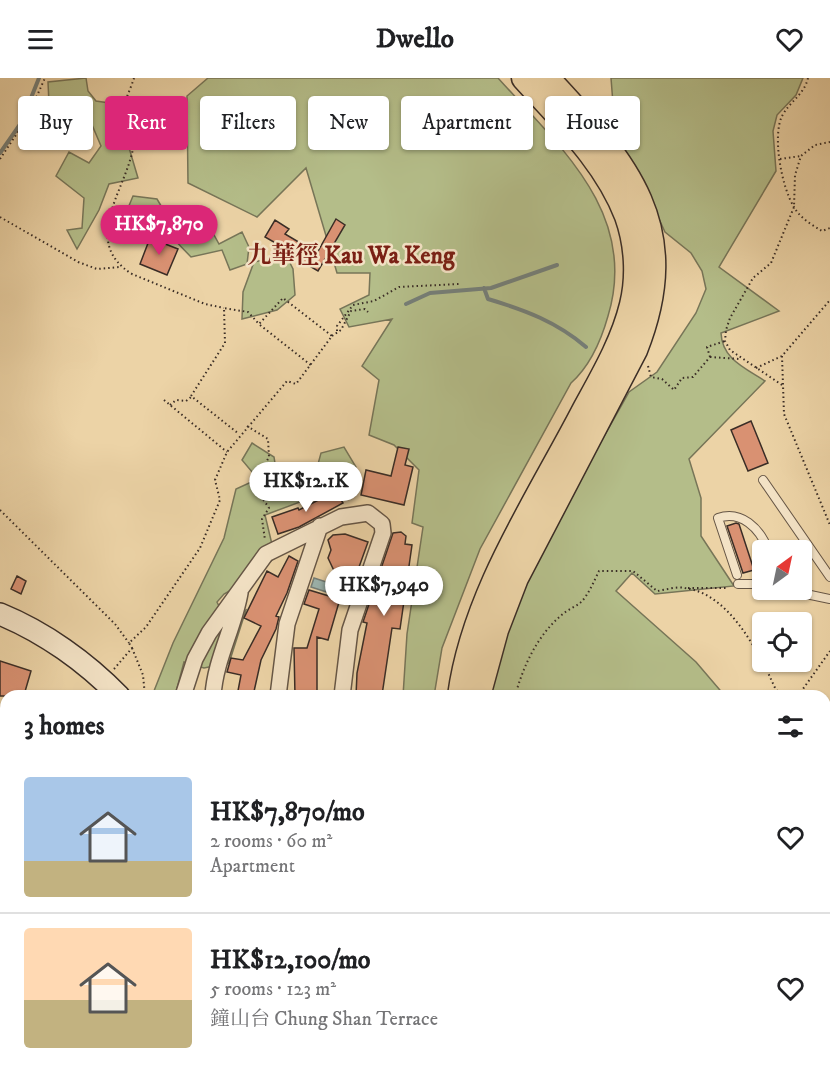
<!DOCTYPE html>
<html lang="en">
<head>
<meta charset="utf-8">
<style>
	body { margin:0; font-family:"IM FELL DW Pica","Noto Serif TC",serif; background:#f6f6f6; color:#202124; height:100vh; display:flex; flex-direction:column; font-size:22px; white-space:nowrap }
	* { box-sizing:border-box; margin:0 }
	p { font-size:20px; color:#757577 }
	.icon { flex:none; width:33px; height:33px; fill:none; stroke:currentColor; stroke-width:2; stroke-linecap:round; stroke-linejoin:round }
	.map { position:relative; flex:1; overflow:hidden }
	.side { position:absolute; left:0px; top:612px; width:831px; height:386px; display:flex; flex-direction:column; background:#fff; border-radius:18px 18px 0 0; box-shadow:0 2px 4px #0004 }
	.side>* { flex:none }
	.banner { position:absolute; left:18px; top:18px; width:795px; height:54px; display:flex; gap:12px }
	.needle { width:39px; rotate:33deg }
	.fabs { position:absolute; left:752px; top:462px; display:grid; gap:12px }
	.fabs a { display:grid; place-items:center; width:60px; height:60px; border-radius:6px; background:#fff; box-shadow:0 2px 4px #0004; font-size:30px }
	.price { position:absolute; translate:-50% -51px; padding:0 14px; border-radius:21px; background:#fff; color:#222; font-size:20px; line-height:39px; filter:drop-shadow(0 2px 3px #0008) }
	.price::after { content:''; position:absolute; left:50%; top:36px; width:18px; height:14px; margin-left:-9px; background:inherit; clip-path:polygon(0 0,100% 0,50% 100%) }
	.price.selected { background:#db2777; color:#fff }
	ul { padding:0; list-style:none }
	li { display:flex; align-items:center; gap:18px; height:150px; padding:0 24px }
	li+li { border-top:2px solid #e0e0e0 }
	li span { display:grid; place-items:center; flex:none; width:168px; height:120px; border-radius:6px; color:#555 }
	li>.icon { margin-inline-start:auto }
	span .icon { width:72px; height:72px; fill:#fffc; stroke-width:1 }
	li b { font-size:26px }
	h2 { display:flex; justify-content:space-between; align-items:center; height:72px; padding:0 24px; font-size:26px }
	.tag { padding:0 21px; border-radius:6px; background:#fff; box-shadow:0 2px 4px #0004; font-size:21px; line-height:54px }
	.tag.selected { background:#db2777; color:#fff }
	header { display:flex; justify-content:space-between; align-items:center; height:78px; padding:0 24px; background:#fff; font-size:27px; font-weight:800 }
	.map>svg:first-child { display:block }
	.green { fill:#b4bd89; stroke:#777558; stroke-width:1.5 }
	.water { fill:#9cb6b1; stroke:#757f79; stroke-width:1.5 }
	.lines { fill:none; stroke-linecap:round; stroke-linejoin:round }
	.stream { stroke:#757f79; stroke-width:4 }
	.building { fill:#d99172; stroke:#3a2d26; stroke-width:1.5 }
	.lane-casing { stroke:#665646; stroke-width:10 }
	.street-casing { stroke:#665646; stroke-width:18 }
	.secondary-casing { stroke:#3a2d26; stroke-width:24 }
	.primary-casing { stroke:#3a2d26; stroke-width:27 }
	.path { stroke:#3a2d26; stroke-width:2; stroke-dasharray:1.5 3; stroke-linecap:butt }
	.lane { stroke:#f3e2c5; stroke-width:8 }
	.street { stroke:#f3e2c5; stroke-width:15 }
	.secondary { stroke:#f3e2c5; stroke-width:21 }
	.primary { stroke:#ecd3a6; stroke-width:24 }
	.labels { text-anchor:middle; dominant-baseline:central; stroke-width:5; stroke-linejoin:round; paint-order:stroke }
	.quarter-label { font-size:24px; font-weight:bold; fill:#7a1f14; stroke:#f3e2c5 }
</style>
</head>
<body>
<header><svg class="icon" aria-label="menu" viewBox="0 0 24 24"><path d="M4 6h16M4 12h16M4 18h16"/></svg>Dwello<svg class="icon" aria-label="heart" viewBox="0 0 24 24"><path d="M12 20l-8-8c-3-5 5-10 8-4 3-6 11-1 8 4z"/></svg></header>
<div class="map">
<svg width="830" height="997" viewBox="0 0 830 997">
	<rect width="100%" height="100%" fill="#ecd3a6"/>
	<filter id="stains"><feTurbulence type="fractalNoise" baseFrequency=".00333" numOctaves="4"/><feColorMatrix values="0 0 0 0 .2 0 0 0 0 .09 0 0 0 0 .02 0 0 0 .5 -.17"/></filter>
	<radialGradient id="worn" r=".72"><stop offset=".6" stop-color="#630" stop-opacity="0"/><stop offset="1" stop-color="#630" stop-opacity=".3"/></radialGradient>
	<!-- green -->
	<path class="green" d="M86 0 88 13 96 23 116 26 138 100 109 106 99 132 77 171 67 152 82 150 84 120 56 98 69 74 89 85 101 68 86 33 49 26 48 4Z
		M208 0H498C560 69 639 136 608 238 601 263 590 288 571 305L480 471 442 570 434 618H403L407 556 423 449 412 445 419 392 394 367 369 357 379 302 362 288 392 241 349 249 340 231 369 217 370 195H337L306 90 257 139 188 105 187 18Z
		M611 0H803L796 17 777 37 773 53 776 93 719 189 779 233 721 255C722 281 745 290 765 303L689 381 701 420V458L734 508 655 516 632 495 616 513 696 584 725 618H488C503 519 581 402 629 314L657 294 696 235 706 211 702 193 691 175 665 154 638 95 616 64Z
		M133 118 157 121 173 148 203 137 219 166 242 154 249 169 247 186 230 192 222 172 191 179 167 154 135 161 119 152Z
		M286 177 293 191 295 217 277 232 242 241 243 214 254 184Z
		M252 365 274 379 277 398 312 408 321 375 344 369 356 389 348 417 340 409 265 437 275 479 257 497 224 516 217 524 226 542 246 532 229 585 204 590 184 584 175 618H152L173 565 224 460 236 411 258 401 242 382Z
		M825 727H830V997H536L537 992H825Z
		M115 992H423L422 997H113Z"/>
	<!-- water -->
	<path class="water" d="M314 500 345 510 342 519 311 509Z"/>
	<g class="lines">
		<!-- stream -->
		<path class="stream" d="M0 75 21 45 39 0
			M484 210 488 221C525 232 557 244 586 269
			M406 226 430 215 491 210 557 187"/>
	</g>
	<!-- building -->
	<path class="building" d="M336 141 345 147 318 193 277 169 279 167 265 159 275 142 289 151 285 156 317 175Z
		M150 160 178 171 167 197 140 186Z
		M751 343 768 385 748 393 731 352Z
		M398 369 409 371 405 387 413 389 404 427 361 417 366 392 391 398Z
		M336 413 343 425 299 449 278 456 272 439 298 430 299 432Z
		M736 445 739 446 754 492 743 495 727 448Z
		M401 454 406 458 405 466 412 467 400 551 392 550 382 617 356 618 357 595 367 545 363 544 393 455Z
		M345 456 368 464 354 503 351 502 349 508 344 507 328 562 317 559V618H295L294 570H307L319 531 304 526 309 512 329 518 336 497 328 480 331 472 328 462 333 457Z
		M289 478 298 483 287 515 276 538 279 539 276 551 261 582 253 618H237L241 597 227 594 231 580 243 582 261 548 244 540 267 493 278 499Z
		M17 498 26 503 21 516 11 511Z
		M0 583 31 593 24 617 16 614 15 618H0Z"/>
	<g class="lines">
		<defs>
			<path id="lane" d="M763 402 830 499
				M737 497 718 440C741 432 760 450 768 472
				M738 506H762
				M787 512 830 521
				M0 768H6
				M439 992V997"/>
			<path id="street" d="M183 618 195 581 209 555 266 476 341 439 368 435 382 446 383 455 350 552 342 618
				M213 618C215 582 234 550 240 515
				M278 618 287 546 320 448"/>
			<path id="secondary" d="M0 536C44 554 86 584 119 618
				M77 997 80 992"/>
			<path id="primary" d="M460 618C474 515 538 422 585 331 603 298 623 264 632 227 639 199 637 166 627 138 606 83 562 42 524 0
				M478 618 496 552 516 500 635 272C684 149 627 86 547 0
				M489 997V992"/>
		</defs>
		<!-- lane casing -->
		<use href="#lane" class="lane-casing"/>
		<!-- street casing -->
		<use href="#street" class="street-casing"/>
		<!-- secondary casing -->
		<use href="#secondary" class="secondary-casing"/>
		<!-- primary casing -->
		<use href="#primary" class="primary-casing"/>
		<!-- path -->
		<path class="path" d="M134 0C131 10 125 21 124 31 123 45 136 56 133 71 124 115 81 164 132 196L205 226 224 230
			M808 0C804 17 790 23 782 38 772 59 782 110 794 129 800 140 812 147 822 153L830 150
			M0 81 26 42 45 0
			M780 81 801 78
			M0 139 78 184 97 191 120 189
			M260 247 312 288
			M337 253V248L353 227 374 223 399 209 459 206
			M332 258 341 252 351 233 365 231 368 234
			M782 278 784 336 830 447
			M710 279 740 281
			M710 279 707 269 725 263
			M648 288 651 299 662 301 674 312 682 300 693 299 710 279
			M756 290 782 278 830 222
			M782 307 730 272 725 263 726 252 730 240 753 200 771 185 794 129 795 97 801 78 815 67 830 64
			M164 322 227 374
			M170 327 176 322 186 323 191 319
			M247 348 268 361 269 379 261 394 271 417 263 421 269 430 262 441 265 462
			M0 432 115 546 129 565
			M688 510H728
			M132 570 143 597 145 618
			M763 584 776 612 785 618
			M114 591 132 570 129 565 146 549 200 470 220 422 215 402 227 374 287 303 296 306 332 258 283 220 259 246 248 234 224 230 225 265 191 318 239 356
			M515 618C524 586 538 556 564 535 569 531 575 529 580 525 588 518 594 503 599 493H633L657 513C665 512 677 508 685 510 722 515 746 554 762 583
			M798 618 830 573
			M363 992 366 997
			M332 997 333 992"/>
		<!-- lane -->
		<use href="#lane" class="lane"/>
		<!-- street -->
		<use href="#street" class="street"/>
		<!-- secondary -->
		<use href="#secondary" class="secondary"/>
		<!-- primary -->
		<use href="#primary" class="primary"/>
	</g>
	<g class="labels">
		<!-- quarter labels -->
		<g class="quarter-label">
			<text x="351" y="178">九華徑 Kau Wa Keng</text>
		</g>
	</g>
	<rect width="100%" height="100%" filter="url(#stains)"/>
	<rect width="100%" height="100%" fill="url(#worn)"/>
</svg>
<div class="fabs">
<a><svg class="needle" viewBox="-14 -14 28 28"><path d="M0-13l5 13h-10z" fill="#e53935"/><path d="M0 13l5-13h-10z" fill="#757577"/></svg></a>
<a><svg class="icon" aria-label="locate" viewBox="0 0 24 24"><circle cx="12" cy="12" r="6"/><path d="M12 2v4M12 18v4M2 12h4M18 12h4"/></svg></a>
</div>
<b class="price selected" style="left:159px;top:178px">HK$7,870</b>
<b class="price" style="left:306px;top:435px">HK$12.1K</b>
<b class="price" style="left:384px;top:539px">HK$7,940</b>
<div class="banner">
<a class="tag">Buy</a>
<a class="tag selected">Rent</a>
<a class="tag">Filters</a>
<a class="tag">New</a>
<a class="tag">Apartment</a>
<a class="tag">House</a>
</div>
<section class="side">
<h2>3 homes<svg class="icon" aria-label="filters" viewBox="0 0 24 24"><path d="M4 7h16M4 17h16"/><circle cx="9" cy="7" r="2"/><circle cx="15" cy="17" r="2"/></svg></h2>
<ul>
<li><span style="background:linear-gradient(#a9c7e8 70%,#c2b280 0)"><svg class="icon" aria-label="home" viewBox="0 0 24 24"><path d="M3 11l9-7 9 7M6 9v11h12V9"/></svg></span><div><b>HK$7,870/mo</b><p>2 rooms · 60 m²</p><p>Apartment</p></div><svg class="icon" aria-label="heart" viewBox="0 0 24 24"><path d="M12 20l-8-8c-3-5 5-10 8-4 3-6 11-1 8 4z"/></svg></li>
<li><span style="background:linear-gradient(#ffd9b3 60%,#c2b280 0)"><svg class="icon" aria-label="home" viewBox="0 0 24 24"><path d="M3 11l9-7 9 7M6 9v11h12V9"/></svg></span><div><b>HK$12,100/mo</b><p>5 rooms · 123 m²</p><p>鐘山台 Chung Shan Terrace</p></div><svg class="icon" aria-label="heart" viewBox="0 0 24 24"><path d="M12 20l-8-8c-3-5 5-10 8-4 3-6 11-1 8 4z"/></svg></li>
</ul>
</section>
</div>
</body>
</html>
